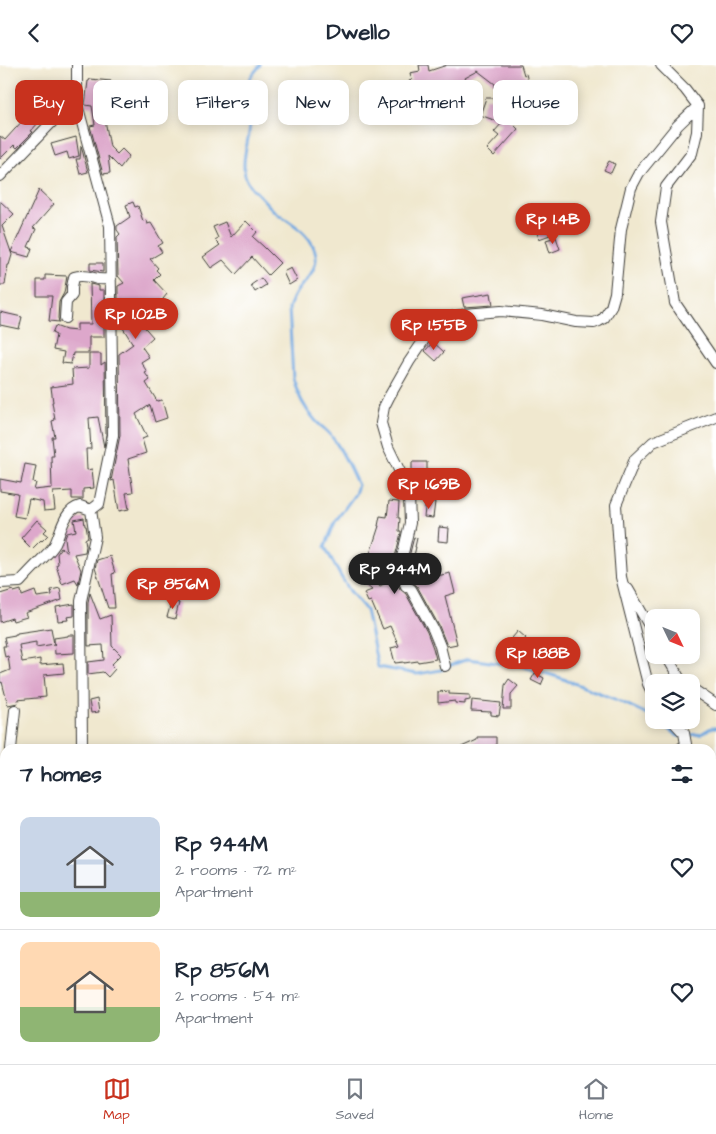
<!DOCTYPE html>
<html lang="en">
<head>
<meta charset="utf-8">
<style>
	body { margin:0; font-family:"Architects Daughter",sans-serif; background:#f6f6f7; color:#1f2937; height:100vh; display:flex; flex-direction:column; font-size:19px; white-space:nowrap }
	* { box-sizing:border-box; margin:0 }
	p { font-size:16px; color:#747a83 }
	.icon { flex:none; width:28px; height:28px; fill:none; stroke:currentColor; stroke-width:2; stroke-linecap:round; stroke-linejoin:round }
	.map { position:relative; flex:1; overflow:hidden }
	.sheet { position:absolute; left:0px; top:679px; width:716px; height:321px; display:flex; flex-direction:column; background:#fff; border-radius:15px 15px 0 0; box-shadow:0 2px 12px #0003 }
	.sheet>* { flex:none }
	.guide { position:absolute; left:15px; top:15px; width:686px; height:45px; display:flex; gap:10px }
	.needle { width:32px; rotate:133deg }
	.tools { position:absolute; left:645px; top:544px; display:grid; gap:10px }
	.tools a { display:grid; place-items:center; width:55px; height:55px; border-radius:10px; background:#fff; box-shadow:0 2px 12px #0003; font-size:25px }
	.price { position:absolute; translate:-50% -42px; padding:0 11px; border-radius:18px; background:#c8321e; color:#fff; font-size:16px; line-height:32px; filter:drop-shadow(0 1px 2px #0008) }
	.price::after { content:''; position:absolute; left:50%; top:30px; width:15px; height:11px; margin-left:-8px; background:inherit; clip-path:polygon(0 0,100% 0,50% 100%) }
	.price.current { background:#222; color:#fff }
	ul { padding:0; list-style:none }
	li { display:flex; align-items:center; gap:15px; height:125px; padding:0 20px }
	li+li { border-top:1px solid #e0e1e3 }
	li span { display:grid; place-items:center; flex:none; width:140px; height:100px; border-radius:10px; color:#555 }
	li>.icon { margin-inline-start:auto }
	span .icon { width:60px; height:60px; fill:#fffc; stroke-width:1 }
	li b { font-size:21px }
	h2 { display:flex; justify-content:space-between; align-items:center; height:60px; padding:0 20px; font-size:21px }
	.pill { padding:0 18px; border-radius:10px; background:#fff; box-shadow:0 2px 12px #0003; font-size:18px; line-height:45px }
	.pill.current { background:#c8321e; color:#fff }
	header { display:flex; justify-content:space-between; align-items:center; height:65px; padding:0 20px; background:#fff; font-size:22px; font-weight:800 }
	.dock { display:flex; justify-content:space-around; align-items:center; height:70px; border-top:1px solid #e0e1e3; background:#fff; font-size:14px; color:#747a83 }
	.dock a { display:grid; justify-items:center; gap:2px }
	.dock .current { color:#c8321e }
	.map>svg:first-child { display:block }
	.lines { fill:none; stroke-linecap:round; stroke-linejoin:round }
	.stream { stroke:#72a9e1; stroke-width:3 }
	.building { fill:#dda7cb }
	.street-casing { stroke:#3c3b37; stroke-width:12 }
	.street { stroke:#fff; stroke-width:10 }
</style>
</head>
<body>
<header><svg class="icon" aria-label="back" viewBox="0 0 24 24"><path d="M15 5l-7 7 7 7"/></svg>Dwello<svg class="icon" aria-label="heart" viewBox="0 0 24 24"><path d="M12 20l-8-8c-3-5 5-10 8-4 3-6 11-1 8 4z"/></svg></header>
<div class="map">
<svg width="716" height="999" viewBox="0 0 716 999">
	<rect width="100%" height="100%" fill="#fff"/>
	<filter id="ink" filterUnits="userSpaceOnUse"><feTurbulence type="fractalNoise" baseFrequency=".02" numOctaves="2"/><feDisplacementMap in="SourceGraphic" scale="10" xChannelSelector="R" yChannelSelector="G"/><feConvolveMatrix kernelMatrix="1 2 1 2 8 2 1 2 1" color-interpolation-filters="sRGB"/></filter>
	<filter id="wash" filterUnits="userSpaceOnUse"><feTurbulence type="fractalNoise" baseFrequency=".0096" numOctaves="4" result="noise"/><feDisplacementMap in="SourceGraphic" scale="20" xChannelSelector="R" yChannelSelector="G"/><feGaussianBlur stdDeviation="1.12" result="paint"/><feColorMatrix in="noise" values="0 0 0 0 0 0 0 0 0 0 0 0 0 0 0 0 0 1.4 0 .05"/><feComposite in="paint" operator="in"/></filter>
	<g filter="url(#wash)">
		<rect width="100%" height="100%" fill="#f0e8cf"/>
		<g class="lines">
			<!-- stream -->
			<path class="stream" d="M260 0C258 4 253 8 251 12 246 27 251 42 250 57 250 75 241 92 245 110 247 118 252 123 257 128 263 134 268 140 273 145 289 158 313 167 316 191 317 206 305 215 297 226 293 232 291 237 289 243L293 313C297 328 304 343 315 355 320 361 327 365 332 372 343 386 350 404 358 420L355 429 335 457 325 482 340 510 350 526 366 545 378 602 417 609 441 605 454 599 468 594 497 598 514 599 558 612 615 634 643 647 654 654
				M655 655 678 671 701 669 711 663H716"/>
		</g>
		<g id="blocks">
			<!-- building -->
			<path class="building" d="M419 0H428L429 6 447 0H521L524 10 526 9 530 24H532L534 33 507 38 508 54 518 64 494 91 487 84 499 71 494 67 502 58 480 50 486 33H495V19L478 6 465 13 469 21 457 27 455 23 442 28 441 22 412 30 409 16 412 15 410 8 420 6Z
				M90 14 111 16 109 26H108L105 55 110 82 117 89 122 84 129 91 120 103 108 91 110 108 103 109 90 61 95 60 92 41 85 40 88 16H89Z
				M40 23 57 44 47 51 46 49 31 66 33 67 17 83 14 80 0 94V71L5 75 25 53H24L37 38 31 30Z
				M76 72 79 91 69 94 67 87 55 91 51 79Z
				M81 81 88 107 80 109 76 94H80Z
				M609 96 615 99 611 108 604 105Z
				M39 125 54 139 33 163 36 164 28 182 32 183 29 192 11 187 12 190 9 200H8L5 220H0V136L14 149 2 161 11 187Z
				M133 137 135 142 138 141 143 156 146 155 147 159 151 158 163 178 158 181 162 187 150 194 158 203 156 205 160 209 154 215 167 229 163 234 171 242 162 250 156 244 140 257 153 272 142 282 149 292 141 297 147 307 145 308 150 315 146 318 157 336 162 335 167 353 155 357 150 340 136 349 147 372 142 374 146 388 128 394 133 427 126 428 129 444 119 446 114 415 111 416 120 370 119 289 133 279 118 255V251L124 248 118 234V221L124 218 118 211 117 172 120 169 117 165V161L130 152 126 140Z
				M543 146 550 170 539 174 532 150Z
				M246 156 257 167 253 172 264 182 280 198 268 210 252 192 236 209 223 195 211 203 203 192 220 180 215 175 218 173 213 162 225 157 231 172Z
				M556 172 560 184 550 188 546 175Z
				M90 198H103V207L90 205Z
				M291 203 297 215 289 220 283 207Z
				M45 210 67 211 64 228 59 237 58 253 59 257 49 256 52 231H37V215H45Z
				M261 213 266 220 255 227 251 220Z
				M90 219 99 221V225H104V272H89V288H73L71 299 62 298 64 287 53 285 56 270 52 268 55 261 66 265 77 266V259H91Z
				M491 228 493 240 464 242 462 233Z
				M0 247 22 252 19 264 0 260Z
				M433 277 444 287 436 296 425 286Z
				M89 289H101V300L105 297 106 369 104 382 98 352 89 353 91 384H86L87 405 92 404 94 423 83 424V434H72V426L53 427 55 445 44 446 43 437 29 434 25 453 14 451 18 429 0 426V414L21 418 25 399 36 401 33 417 36 418 34 425 52 423 51 391H54L52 372H55L52 356 55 355 52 337H53L51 322 73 319 72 304 89 303Z
				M412 397H427V417H412Z
				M389 436 399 437 398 453H400L399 466H401V468L392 504 374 498 366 508 380 521 395 513 400 524 406 529 427 567 433 583 436 594 418 597V596L404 598V597L395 598 391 583 399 581 390 561 383 564 371 536 368 537 364 528 372 525 352 508 362 497 366 501 379 461H378L380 451 387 452Z
				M426 436 435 437 433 453 424 452Z
				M84 453 85 461H86L88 472 85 474 86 481 85 487 74 489 81 505 78 519 75 514 62 519 56 500 58 499 57 489 61 483 67 488 65 473 67 468 76 466 74 455Z
				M37 455 47 464 44 467 48 470 42 476 41 475 32 484 21 473Z
				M439 462 449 463 448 477 438 476Z
				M414 472 417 473 415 482H416L410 508 431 503 433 512 450 508 455 528 445 531 457 579 447 581 439 561 417 521 411 516 408 509 409 508 406 504Z
				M110 491 115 508 112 509 115 543H108L95 503 97 495Z
				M60 523 62 535 25 548 27 552 13 556 12 553 0 557V529L13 525 14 527 21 525 22 531 35 526 37 532 52 530 51 525Z
				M90 528 100 554 111 550 112 581 121 590 111 600 115 604 108 612 103 607 88 609V597L104 595 103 580 88 581V537Z
				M172 535 179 538 175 554 167 552Z
				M74 539V551L67 552 68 555 58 556 56 542Z
				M51 563 54 579 36 582V577L19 580 22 597 40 594V600L63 598 64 608 44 610 46 632 17 635 18 638 8 640 2 617 0 618V609L10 605 8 591 5 592 3 581H6L4 572 15 570V569H17V568Z
				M518 566 526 573 518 582 525 588 520 594 512 588 504 596 500 593 514 574 512 573Z
				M68 570H74V588L55 589 54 573 68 571Z
				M535 608 544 613 541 620 531 615Z
				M509 614 518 621 511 629V644H503L505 620Z
				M449 626V629L470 630V635L465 636V639L455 638V636L438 638V627Z
				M97 634 99 647 91 648 89 636Z
				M472 635 501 638 499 651 491 650V647L471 646Z
				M477 672H496V684H457L477 675Z"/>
		</g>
	</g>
	<g filter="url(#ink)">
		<use href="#blocks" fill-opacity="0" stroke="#3c3b37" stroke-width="1"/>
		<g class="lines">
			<defs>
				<path id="street" d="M77 0V39L110 161 113 370 99 439 91 445 95 472 81 536 82 684
					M661 0 685 24 698 41 697 67 692 88 666 122 661 157 675 238 716 298
					M0 111 53 56 77 39
					M65 253 66 237 72 230V222L74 212C81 210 87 211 94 213 99 215 105 214 111 214
					M0 518 20 517C28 508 36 500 45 491 49 487 52 484 55 479 61 467 64 445 80 441L91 445
					M628 524 654 569
					M666 590 681 616 683 618
					M445 601 440 581 433 564 411 524 406 521 399 505 410 458 409 431 402 411 388 382 381 358 384 342 389 332 409 297 428 269 440 259 451 252 465 249 501 246 542 250 576 257 594 258 599 256 604 253 611 242 615 228 621 164 631 123 639 108 678 60 698 41
					M691 623 716 640
					M654 631 648 619 621 512 616 440 635 394 653 377 716 352
					M672 655 684 668 686 679 680 684
					M11 684 15 645
					M711 705 716 700
					M3 713 5 705
					M52 995 53 999
					M120 995 122 999
					M429 995 432 999
					M473 995 474 999
					M630 995 632 999
					M236 999 238 995"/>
			</defs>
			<!-- street casing -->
			<use href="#street" class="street-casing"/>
			<!-- street -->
			<use href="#street" class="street"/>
		</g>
	</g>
</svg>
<div class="tools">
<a><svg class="needle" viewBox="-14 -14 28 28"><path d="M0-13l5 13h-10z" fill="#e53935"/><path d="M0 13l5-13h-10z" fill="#747a83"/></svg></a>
<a><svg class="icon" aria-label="layers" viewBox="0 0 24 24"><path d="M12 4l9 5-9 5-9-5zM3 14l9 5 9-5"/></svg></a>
</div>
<b class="price" style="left:553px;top:180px">Rp 1.4B</b>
<b class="price" style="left:136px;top:275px">Rp 1.02B</b>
<b class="price" style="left:434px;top:286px">Rp 1.55B</b>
<b class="price" style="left:429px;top:445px">Rp 1.69B</b>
<b class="price current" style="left:395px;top:530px">Rp 944M</b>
<b class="price" style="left:173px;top:545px">Rp 856M</b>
<b class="price" style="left:538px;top:614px">Rp 1.88B</b>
<div class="guide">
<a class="pill current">Buy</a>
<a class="pill">Rent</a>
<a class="pill">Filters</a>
<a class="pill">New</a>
<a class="pill">Apartment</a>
<a class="pill">House</a>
</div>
<section class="sheet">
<h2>7 homes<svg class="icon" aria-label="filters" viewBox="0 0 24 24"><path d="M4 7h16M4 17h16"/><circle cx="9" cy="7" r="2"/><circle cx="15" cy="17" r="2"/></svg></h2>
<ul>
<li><span style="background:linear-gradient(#c9d6e8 75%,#8fb573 0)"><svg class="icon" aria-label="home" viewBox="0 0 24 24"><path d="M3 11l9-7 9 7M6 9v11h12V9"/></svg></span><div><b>Rp 944M</b><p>2 rooms · 72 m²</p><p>Apartment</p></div><svg class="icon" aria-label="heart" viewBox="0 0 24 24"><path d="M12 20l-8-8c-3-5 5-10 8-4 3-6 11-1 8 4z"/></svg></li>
<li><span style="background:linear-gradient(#ffd9b3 65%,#8fb573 0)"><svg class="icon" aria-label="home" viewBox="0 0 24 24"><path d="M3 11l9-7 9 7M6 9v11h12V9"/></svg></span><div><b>Rp 856M</b><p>2 rooms · 54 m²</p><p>Apartment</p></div><svg class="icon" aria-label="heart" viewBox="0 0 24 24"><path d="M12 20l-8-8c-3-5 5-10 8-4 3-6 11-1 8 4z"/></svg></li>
</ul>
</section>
</div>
<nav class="dock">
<a class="current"><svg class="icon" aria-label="map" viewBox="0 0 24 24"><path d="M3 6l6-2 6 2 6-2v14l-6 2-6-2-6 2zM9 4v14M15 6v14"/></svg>Map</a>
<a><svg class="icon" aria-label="saved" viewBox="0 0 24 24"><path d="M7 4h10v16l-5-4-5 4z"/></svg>Saved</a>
<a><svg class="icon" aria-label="home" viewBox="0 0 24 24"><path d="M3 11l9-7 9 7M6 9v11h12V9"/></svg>Home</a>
</nav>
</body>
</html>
